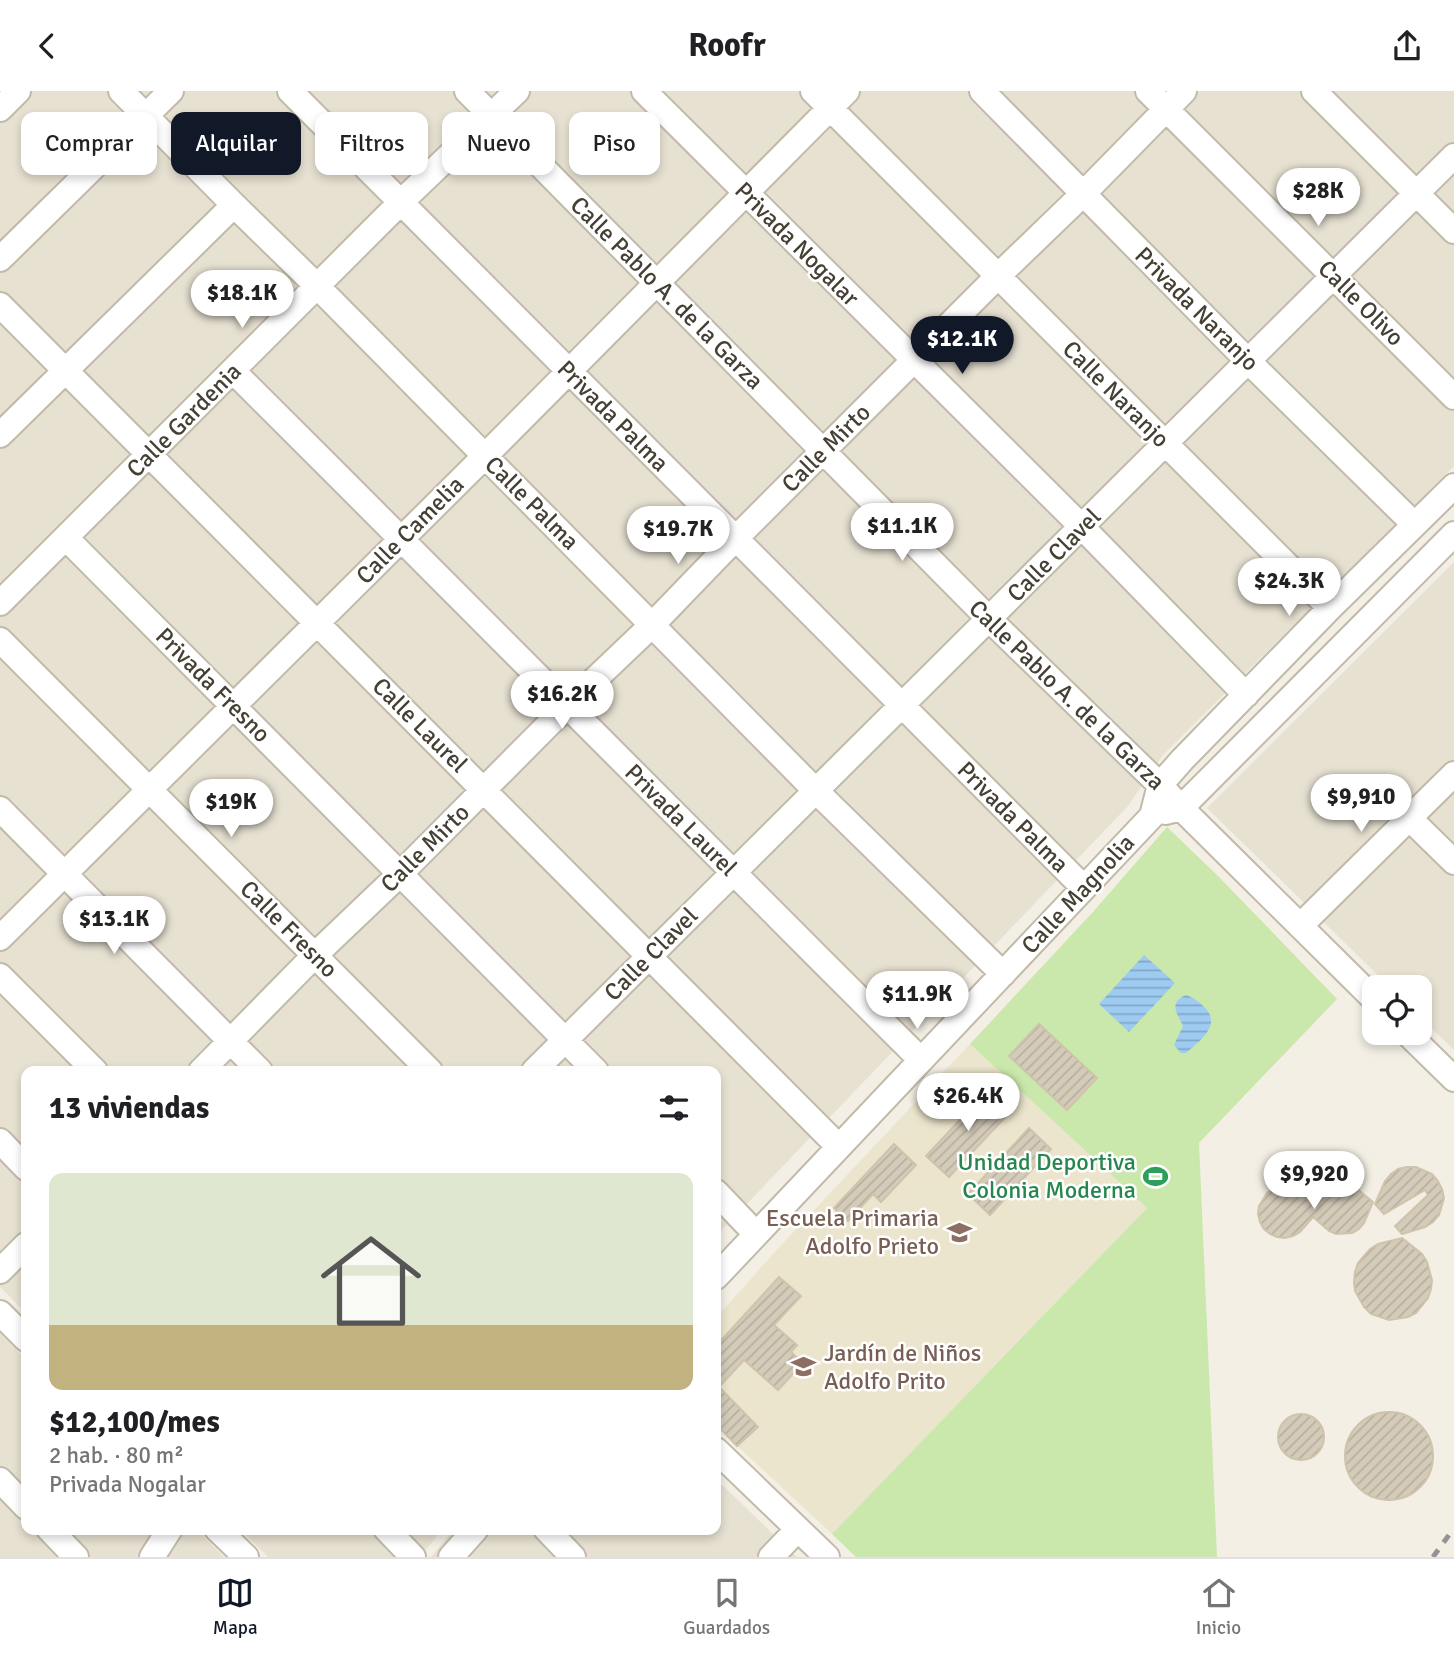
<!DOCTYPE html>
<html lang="es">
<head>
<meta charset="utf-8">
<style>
	body { margin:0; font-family:Signika,sans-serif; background:#f2f2f2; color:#202124; height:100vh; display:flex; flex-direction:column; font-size:26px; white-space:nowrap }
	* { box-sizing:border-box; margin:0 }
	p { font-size:23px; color:#757577 }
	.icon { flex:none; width:38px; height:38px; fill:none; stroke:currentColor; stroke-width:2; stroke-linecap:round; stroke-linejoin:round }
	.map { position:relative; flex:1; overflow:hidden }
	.drawer { position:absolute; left:21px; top:975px; width:700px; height:469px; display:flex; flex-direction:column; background:#fff; border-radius:14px; box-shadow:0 4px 10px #0003 }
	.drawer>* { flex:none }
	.guide { position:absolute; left:21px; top:21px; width:700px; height:63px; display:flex; gap:14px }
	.controls { position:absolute; left:1362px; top:884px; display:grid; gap:14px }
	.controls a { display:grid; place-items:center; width:70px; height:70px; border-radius:14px; background:#fff; box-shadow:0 4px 10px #0003; font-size:35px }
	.price { position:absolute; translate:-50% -60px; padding:0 16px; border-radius:24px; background:#fff; color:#222; font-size:23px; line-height:46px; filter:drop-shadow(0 2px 4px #0008) }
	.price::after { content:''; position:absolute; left:50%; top:42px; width:21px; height:16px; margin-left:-10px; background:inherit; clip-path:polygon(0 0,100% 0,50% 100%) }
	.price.current { background:#111827; color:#fff }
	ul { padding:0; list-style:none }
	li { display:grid; align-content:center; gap:14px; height:371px; padding:0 28px }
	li+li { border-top:2px solid #e0e0e0 }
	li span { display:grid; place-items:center; height:217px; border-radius:14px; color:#555 }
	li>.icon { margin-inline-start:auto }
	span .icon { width:126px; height:126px; fill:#fffc; stroke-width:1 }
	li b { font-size:30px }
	h2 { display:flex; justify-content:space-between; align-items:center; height:84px; padding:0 28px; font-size:30px }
	.pill { padding:0 24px; border-radius:14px; background:#fff; box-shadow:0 4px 10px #0003; font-size:24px; line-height:63px }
	.pill.current { background:#111827; color:#fff }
	header { display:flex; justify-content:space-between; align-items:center; height:91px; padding:0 28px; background:#fff; font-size:32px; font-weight:700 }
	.menu { display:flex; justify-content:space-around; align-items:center; height:98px; border-top:2px solid #e0e0e0; background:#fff; font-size:19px; color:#757577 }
	.menu a { display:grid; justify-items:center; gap:4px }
	.menu .current { color:#111827 }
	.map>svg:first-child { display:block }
	.residential { fill:#e7e1d2 }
	.education { fill:#ece5cd }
	.pitch { fill:#cae8ab }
	.water { fill:url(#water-rules) }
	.building { fill:url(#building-hatch); stroke:#cfc3ac; stroke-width:2 }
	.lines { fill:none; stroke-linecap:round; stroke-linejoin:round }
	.minor-casing { stroke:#c1baa9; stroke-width:28 }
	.minor { stroke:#fff; stroke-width:24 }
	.rail { stroke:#949494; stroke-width:5; stroke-dasharray:9 9; stroke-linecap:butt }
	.labels { text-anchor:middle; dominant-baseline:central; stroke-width:5; stroke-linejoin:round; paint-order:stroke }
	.street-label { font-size:24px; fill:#453f34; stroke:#fff }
	.leisure-label { font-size:24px; fill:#27864d; stroke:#fff; text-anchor:end }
	.education-label { font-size:24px; fill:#785e54; stroke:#fff; text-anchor:end }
</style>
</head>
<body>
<header><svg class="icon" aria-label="back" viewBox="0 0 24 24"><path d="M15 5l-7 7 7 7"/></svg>Roofr<svg class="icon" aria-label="share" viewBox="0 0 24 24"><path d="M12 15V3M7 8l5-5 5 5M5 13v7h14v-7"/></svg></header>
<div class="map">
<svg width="1454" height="1466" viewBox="0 0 1454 1466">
	<defs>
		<pattern id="water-rules" width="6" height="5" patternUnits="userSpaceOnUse" patternTransform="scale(1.75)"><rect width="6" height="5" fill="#9ecbf2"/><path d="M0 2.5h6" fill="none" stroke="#83a6c5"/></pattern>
		<pattern id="building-hatch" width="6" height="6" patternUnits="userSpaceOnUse" patternTransform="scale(1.75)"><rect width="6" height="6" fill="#d4cbb9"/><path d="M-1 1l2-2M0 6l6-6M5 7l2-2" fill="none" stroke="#b7afa0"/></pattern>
	</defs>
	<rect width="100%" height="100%" fill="#f3efe4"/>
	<!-- residential -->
	<path class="residential" d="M0 0H1454V375L1163 664 1128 715 716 1145V980H26V1222L0 1196Z
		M1454 471V959L1419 925V896H1390L1207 717Z
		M0 1242 26 1269V1438L197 1439 224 1466H0Z
		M716 1388 797 1466H431L453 1439 716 1438Z
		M241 1439H442L420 1466H268Z"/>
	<!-- education -->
	<path class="education" d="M970 953 1147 1117 832 1443 716 1335V1227L772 1164Z"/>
	<!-- pitch -->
	<path class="pitch" d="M1167 736 1218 785 1337 908 1199 1052 1217 1466H856L832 1443 1147 1117 970 953 1092 822Z"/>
	<!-- water -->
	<path class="water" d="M1144 864 1175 892 1129 941 1099 913Z
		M1186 904C1195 907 1199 911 1205 917 1222 934 1199 951 1186 962H1181L1174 954 1183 935C1177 922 1168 912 1186 904Z"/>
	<!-- building -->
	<path class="building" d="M1039 933 1097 987 1067 1019 1009 965Z
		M988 999 1011 1020 949 1086 926 1065Z
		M1029 1037 1051 1058 990 1124 968 1103Z
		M894 1053 916 1074 881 1111 873 1103 848 1130 834 1117Z
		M1407 1076H1416L1432 1083 1438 1090 1442 1098 1444 1107 1439 1124 1433 1131 1425 1136 1402 1143 1395 1135 1428 1104 1425 1099 1384 1123 1375 1113 1385 1090 1391 1083 1398 1078Z
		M1341 1093 1348 1094 1356 1097 1373 1111 1364 1132 1359 1138 1352 1142 1336 1143 1329 1140 1313 1126 1300 1141 1293 1145 1285 1147 1277 1146 1270 1143 1264 1138 1260 1131 1258 1123 1259 1115 1267 1102 1274 1097 1290 1096 1297 1099 1313 1114 1326 1099 1333 1095Z
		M1402 1147 1422 1163 1427 1171 1432 1189 1431 1198 1428 1207 1416 1222 1408 1226 1389 1229 1371 1223 1364 1216 1355 1200 1354 1191 1355 1181 1358 1172 1370 1158 1378 1153Z
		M779 1186 801 1205 774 1234 797 1254 791 1261 803 1272 778 1299 744 1269 719 1296 758 1336 737 1355 716 1333V1255Z
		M1345 1365a44 44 0 1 1 88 0a44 44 0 1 1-88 0Z
		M1278 1346a23 23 0 1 1 46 0a23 23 0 1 1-46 0Z"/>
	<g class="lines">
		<defs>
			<path id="minor" d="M121 0 234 114 317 195 816 700 1003 883
				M290 0 1084 797
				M467 0 990 529 1160 694 1181 717 1374 908
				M644 0 1082 436 1246 604
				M813 0 1330 517
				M982 0 1249 271 1414 433
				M1148 0 1454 306
				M1314 0 1454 140
				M0 18 18 0
				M0 168 171 0
				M0 214 839 1056
				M233 280C463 509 691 740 921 969
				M0 344 234 114
				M66 447 596 980
				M0 512 402 110 517 0
				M0 549 430 980
				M0 718 260 980
				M1166 721 1181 717 1454 443
				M1409 727 1454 771
				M1300 835 1454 683
				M0 847 485 365 847 0
				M0 885 95 980
				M1407 942 1454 988
				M201 980 315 864 400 783 568 614 652 534 735 448 998 185 1084 102 1184 0
				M534 980C840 675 1149 372 1454 65
				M0 1050 26 1077
				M716 1101 756 1143
				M0 1180 26 1154
				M716 1186 1152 725 1160 694 1182 669 1330 517 1454 395
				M0 1222 26 1248
				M716 1359 827 1466
				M0 1389 26 1416
				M49 1438 76 1466
				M217 1438 246 1466
				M386 1438 413 1466
				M546 1438 573 1466
				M152 1466 170 1438
				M451 1466 476 1438
				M771 1466 798 1438"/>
		</defs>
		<!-- minor casing -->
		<use href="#minor" class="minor-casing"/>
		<!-- minor -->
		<use href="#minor" class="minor"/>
		<!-- rail -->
		<path class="rail" d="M1433 1466 1454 1437"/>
	</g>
	<!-- icons -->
	<defs>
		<symbol id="stadium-bare" viewBox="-9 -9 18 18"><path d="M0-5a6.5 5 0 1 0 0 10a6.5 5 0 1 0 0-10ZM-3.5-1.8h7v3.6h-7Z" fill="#2e9e5b" stroke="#fff" stroke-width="2.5" paint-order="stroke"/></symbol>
		<symbol id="school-bare" viewBox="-9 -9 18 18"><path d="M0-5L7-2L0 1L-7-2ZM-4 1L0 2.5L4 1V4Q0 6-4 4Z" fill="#8d6e63" stroke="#fff" stroke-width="2.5" paint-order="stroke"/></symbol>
	</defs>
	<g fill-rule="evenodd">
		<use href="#stadium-bare" x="1138" y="1068" width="35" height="35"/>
		<use href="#school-bare" x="942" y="1124" width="35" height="35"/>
		<use href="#school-bare" x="786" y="1258" width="35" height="35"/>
	</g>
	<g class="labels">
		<!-- street labels -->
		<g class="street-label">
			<text transform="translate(797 153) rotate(45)">Privada Nogalar</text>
			<text transform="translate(667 202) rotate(45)">Calle Pablo A. de la Garza</text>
			<text transform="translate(1361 212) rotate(45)">Calle Olivo</text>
			<text transform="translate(1197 218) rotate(45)">Privada Naranjo</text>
			<text transform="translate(1116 303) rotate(45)">Calle Naranjo</text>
			<text transform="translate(613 325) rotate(45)">Privada Palma</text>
			<text transform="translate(184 329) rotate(-45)">Calle Gardenia</text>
			<text transform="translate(826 357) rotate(-45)">Calle Mirto</text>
			<text transform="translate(532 412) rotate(45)">Calle Palma</text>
			<text transform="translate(410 439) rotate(-45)">Calle Camelia</text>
			<text transform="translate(1054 464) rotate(-45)">Calle Clavel</text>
			<text transform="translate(213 594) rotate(45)">Privada Fresno</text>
			<text transform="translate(1067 604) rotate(44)">Calle Pablo A. de la Garza</text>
			<text transform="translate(420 634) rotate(45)">Calle Laurel</text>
			<text transform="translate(1013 726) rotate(45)">Privada Palma</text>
			<text transform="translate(681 729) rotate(45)">Privada Laurel</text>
			<text transform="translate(425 757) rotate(-45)">Calle Mirto</text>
			<text transform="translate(1078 803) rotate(-47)">Calle Magnolia</text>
			<text transform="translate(289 838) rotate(45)">Calle Fresno</text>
			<text transform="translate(651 863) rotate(-45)">Calle Clavel</text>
		</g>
		<!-- leisure labels -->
		<g class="leisure-label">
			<text x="1136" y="1071">Unidad Deportiva<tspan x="1136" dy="28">Colonia Moderna</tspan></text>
		</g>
		<!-- education labels -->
		<g class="education-label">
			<text x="939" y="1127">Escuela Primaria<tspan x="939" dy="28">Adolfo Prieto</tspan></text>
			<text x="824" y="1262" text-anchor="start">Jardín de Niños<tspan x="824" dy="28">Adolfo Prito</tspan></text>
		</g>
	</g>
</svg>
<div class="controls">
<a><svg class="icon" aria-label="locate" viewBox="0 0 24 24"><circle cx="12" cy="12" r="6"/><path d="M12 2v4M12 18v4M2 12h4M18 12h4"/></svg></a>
</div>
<b class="price" style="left:1318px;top:137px">$28K</b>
<b class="price" style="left:242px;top:239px">$18.1K</b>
<b class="price current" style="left:962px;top:285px">$12.1K</b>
<b class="price" style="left:902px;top:472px">$11.1K</b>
<b class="price" style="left:678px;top:475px">$19.7K</b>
<b class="price" style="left:1289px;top:527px">$24.3K</b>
<b class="price" style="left:562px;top:640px">$16.2K</b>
<b class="price" style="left:1361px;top:743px">$9,910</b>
<b class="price" style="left:231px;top:748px">$19K</b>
<b class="price" style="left:114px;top:865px">$13.1K</b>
<b class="price" style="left:917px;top:940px">$11.9K</b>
<b class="price" style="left:968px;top:1042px">$26.4K</b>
<b class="price" style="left:1314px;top:1120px">$9,920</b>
<div class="guide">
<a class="pill">Comprar</a>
<a class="pill current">Alquilar</a>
<a class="pill">Filtros</a>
<a class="pill">Nuevo</a>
<a class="pill">Piso</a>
</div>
<section class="drawer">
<h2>13 viviendas<svg class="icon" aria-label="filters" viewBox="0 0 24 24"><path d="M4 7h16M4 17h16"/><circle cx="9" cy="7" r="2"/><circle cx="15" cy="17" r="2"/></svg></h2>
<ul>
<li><span style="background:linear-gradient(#dfe7d0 70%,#c2b280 0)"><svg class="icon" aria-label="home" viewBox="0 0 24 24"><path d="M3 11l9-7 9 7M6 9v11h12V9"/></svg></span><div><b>$12,100/mes</b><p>2 hab. · 80 m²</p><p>Privada Nogalar</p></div></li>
</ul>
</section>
</div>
<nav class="menu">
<a class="current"><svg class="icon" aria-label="map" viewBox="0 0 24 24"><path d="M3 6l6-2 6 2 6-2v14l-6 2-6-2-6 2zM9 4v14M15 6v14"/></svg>Mapa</a>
<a><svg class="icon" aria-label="saved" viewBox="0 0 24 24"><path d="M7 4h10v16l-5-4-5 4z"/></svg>Guardados</a>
<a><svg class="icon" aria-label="home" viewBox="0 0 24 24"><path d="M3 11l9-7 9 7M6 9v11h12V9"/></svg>Inicio</a>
</nav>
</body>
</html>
